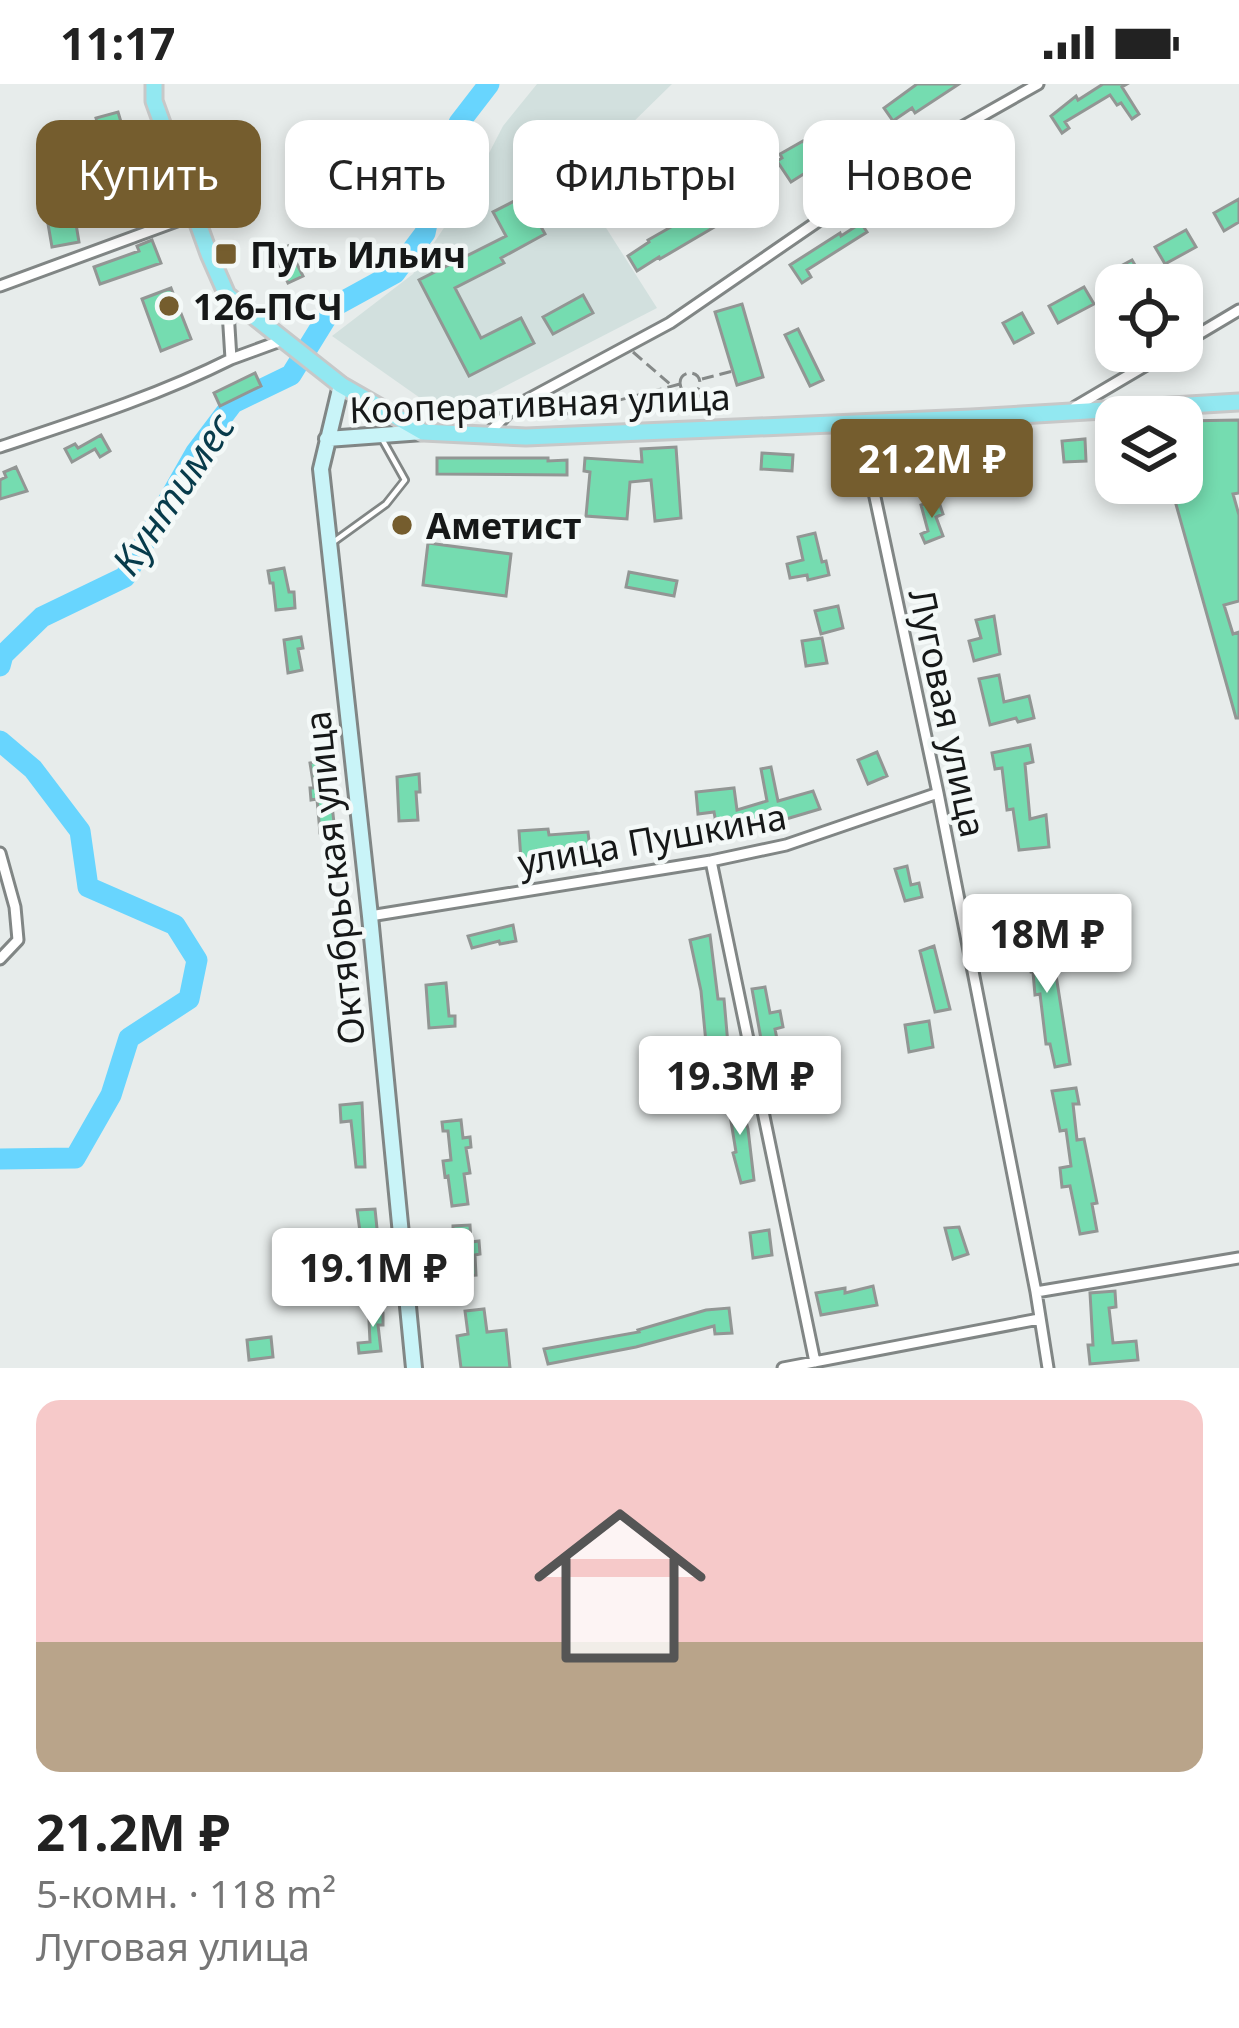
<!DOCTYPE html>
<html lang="ru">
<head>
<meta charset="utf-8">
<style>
	body { margin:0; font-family:"Noto Sans",sans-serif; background:#f6f6f6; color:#222; height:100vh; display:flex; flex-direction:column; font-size:45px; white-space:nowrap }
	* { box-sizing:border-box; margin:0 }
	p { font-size:39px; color:#767676 }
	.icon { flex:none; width:66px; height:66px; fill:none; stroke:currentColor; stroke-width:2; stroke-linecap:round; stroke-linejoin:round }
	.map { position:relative; height:1284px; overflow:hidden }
	.drawer { display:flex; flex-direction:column; background:#fff; flex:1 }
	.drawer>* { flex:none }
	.banner { position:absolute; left:36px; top:36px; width:1167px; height:108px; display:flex; gap:24px }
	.fabs { position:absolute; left:1095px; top:180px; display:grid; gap:24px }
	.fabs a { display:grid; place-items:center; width:108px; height:108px; border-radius:24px; background:#fff; box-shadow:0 6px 18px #0003; font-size:60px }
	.price { position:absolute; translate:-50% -102px; padding:0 27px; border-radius:12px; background:#fff; color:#222; font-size:39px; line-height:78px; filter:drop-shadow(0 3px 6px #0008) }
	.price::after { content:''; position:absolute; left:50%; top:72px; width:36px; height:27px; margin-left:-18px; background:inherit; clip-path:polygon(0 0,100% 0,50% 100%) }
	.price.active { background:#755d2e; color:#fff }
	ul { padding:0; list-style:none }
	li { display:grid; align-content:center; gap:24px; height:636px; padding:0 36px }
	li+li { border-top:3px solid #e0e0e0 }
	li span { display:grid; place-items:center; height:372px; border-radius:24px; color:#555 }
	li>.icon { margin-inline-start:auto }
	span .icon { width:216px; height:216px; fill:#fffc; stroke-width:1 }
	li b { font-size:51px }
	.tag { padding:0 42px; border-radius:24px; background:#fff; box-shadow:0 6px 18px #0003; font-size:42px; line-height:108px }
	.tag.active { background:#755d2e; color:#fff }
	.status { display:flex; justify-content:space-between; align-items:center; height:84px; padding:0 60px; background:#fff; direction:ltr }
	.status svg { height:33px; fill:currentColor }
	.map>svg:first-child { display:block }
	.built { fill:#d2e0de }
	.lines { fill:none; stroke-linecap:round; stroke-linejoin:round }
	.river { stroke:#68d5fe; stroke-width:21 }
	.building { fill:#75dcb0; stroke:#929694; stroke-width:3 }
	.lane-casing { stroke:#818685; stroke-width:10 }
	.street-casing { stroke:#818685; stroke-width:15 }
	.secondary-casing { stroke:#818685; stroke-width:20 }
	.primary-casing { stroke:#c7c8c8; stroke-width:21 }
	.path { stroke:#858988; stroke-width:3; stroke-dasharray:12 6; stroke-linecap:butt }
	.lane { stroke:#fff; stroke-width:4.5 }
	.street { stroke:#fff; stroke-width:9 }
	.secondary { stroke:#c9f4f8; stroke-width:14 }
	.primary { stroke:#92e8f1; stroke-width:15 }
	.poi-dot { fill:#755d2e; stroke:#f4f9f8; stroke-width:4.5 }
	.labels { text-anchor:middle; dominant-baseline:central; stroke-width:9; stroke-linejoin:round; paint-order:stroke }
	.poi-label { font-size:36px; font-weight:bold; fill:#161818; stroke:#f4f9f8; text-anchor:start }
	.street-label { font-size:36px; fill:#161818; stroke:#f4f9f8 }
	.water-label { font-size:39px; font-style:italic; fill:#073b4b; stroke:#f4f9f8 }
</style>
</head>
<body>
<div class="status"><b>11:17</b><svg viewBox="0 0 49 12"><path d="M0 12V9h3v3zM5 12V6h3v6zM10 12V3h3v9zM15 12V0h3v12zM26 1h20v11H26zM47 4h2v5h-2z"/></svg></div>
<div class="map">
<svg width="1239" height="1284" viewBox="0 0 1239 1284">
	<rect width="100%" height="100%" fill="#e7eceb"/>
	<!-- built -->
	<path class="built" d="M537 0H672L575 95 657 224 465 323 423 316 332 252 413 190 472 102 503 42Z"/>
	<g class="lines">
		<!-- river -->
		<path class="river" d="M0 582 3 571 42 533 125 493 196 368 233 319 291 291 333 223 395 189 425 149 436 97 459 39 489 0
			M0 657 33 685 80 747 88 803 175 841 197 876 189 915 129 954 111 1011 75 1074 0 1075"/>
	</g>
	<!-- building -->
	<path class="building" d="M917 0H959L915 29 912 24 893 37 884 24Z
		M1103 0H1127L1122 3 1139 30 1132 35 1121 19 1117 21 1110 11 1065 38 1069 44 1062 49 1051 32 1076 12 1078 16Z
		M118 28 124 48 128 47 134 66 141 64 145 76 122 85 106 46 100 48 96 34Z
		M848 50 857 63 825 85 821 79 791 98 777 77 782 74 780 70 803 57 811 69Z
		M985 62 995 78 964 97 954 81Z
		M754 102 762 115 660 175 659 173 637 187 628 172 649 158 648 156 692 131 686 122 698 115 706 128Z
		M922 102 931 115 894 137 885 122 896 114 898 117Z
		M152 107 156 121 121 129 118 115Z
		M524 112 545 150 501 174 504 179 455 204 481 254 521 234 534 259 469 292 419 196 506 152 493 128Z
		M1239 115V138L1224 147 1214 129Z
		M75 134 79 158 52 163 48 140Z
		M861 139 867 148 807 186 811 193 802 199 790 181 840 149 841 152Z
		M1186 146 1196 163 1165 180 1155 163Z
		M152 156 161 179 100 200 94 183 139 167 137 162Z
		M288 162 303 192 288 199 274 168Z
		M1132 176 1142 193 1127 201H1114L1108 189Z
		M1084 203 1094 220 1058 239 1049 222Z
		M171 204 191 255 161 267 142 215Z
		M583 211 593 229 553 250 543 233Z
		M742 220 763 293 737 301 715 228Z
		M1022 229 1033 249 1014 259 1003 239Z
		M798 245 823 296 810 302 785 251Z
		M255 289 261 302 220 322 214 309Z
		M1239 336V409L1233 410 1239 431V517L1224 521 1233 550 1239 548V634H1236L1170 399H1182V337Z
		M101 351 110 367 100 373 95 365 72 378 65 365 75 360 78 364Z
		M1085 355 1086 377 1064 378 1062 357Z
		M676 363 681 434 655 437 651 396 630 398 627 435 586 432 590 388 584 387 585 374 642 378 641 365Z
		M762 369 793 371 792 387 761 385Z
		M437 374H548V377L567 376V391L437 390Z
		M915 375H943L942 389H926L925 407 913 406Z
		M16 383 27 407 0 415V396L6 393 4 388Z
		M938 415 943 430 936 433 943 452 925 459 921 450 928 447 921 421Z
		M815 449 822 478 826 477 829 491 808 496 807 491 790 494 787 480 803 476 798 453Z
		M428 459 511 470 506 512 423 501Z
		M284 484 289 508H294L295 524 276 526 273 499H270L268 487Z
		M629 488 677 497 674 512 626 503Z
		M838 522 843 544 821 550 815 527Z
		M994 532 1000 570 974 577 969 557 981 554 976 536Z
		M301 553 303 564 298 565 302 586 288 589 284 556Z
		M822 554 827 579 806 582 802 557Z
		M999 591 1004 618 1029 612 1034 634 1018 638 1016 634 990 641 979 595Z
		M1030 661 1033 678 1025 680 1030 735 1046 731 1049 763 1019 766 1013 725 1007 726 1002 684 995 685 992 669Z
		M877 668 887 692 868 700 858 676Z
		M327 676 335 748 320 749 317 715 311 716 310 704H314L310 679Z
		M771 683 778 717 813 707 820 725 786 735 785 730 718 750 714 728 698 730 696 708 734 704 737 726 767 717 761 685Z
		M419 690 420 708H416L418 736 399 737 397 693Z
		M548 745 549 751 588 748 590 765 560 769 561 773 521 776 519 747Z
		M907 782 911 801 919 799 922 813 905 817 895 785Z
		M513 841 516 857 500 860 499 857 472 864 468 852Z
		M1040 846 1045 875 1052 873 1056 891 1070 980 1055 983 1050 960H1046L1040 910 1035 911 1033 888H1031L1021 849Z
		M710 851 718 915H724L729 972 734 971 737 990 717 994 712 958 706 959 701 907 690 856Z
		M934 862 950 925 935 928 920 867Z
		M446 899 449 932H455V942L429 944 426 901Z
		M765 903 770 929 780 927 783 943 775 945 782 980 766 983 752 905Z
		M929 937 933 963 909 968 905 941Z
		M1076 1004 1079 1020H1073L1077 1056 1084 1055 1097 1119 1092 1120 1097 1147 1080 1150 1070 1102 1062 1103 1060 1084 1071 1082 1066 1046 1060 1047 1052 1007Z
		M739 1010 748 1045 754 1096 741 1099 733 1069 736 1068 729 1025 725 1026 723 1013Z
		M362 1019 365 1083H356L351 1037 341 1038 340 1021Z
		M461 1036 463 1054 470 1053 471 1063 466 1064 470 1089 464 1090 468 1120 452 1122 448 1092 445 1093 443 1077 451 1076 448 1047H443L442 1038Z
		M375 1125 378 1154 361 1155 357 1126Z
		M470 1141 471 1158 479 1157 480 1170 475 1171 476 1191 449 1193 448 1179H453V1142Z
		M959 1143 968 1170 953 1175 945 1144Z
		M769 1146 772 1171 753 1174 750 1149Z
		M873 1202 877 1221 821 1231 816 1209 845 1204V1209Z
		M1115 1207 1116 1223 1109 1224 1113 1259 1136 1257 1138 1276 1090 1280 1088 1261H1093L1090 1209Z
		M368 1215H376L377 1229H383V1241H378L381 1267 359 1269 358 1259 370 1258Z
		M729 1224 732 1249 715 1250 714 1242 636 1263 548 1280 544 1265 639 1248 638 1246 706 1226Z
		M484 1225 487 1248 506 1246 510 1284H461L457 1252 468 1250 465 1227Z
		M271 1253 273 1273 249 1276 247 1256Z"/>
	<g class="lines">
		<defs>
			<path id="lane" d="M332 459 386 420 405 396 382 355"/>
			<path id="street" d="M0 202 196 130
				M1182 260 1239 226
				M231 275 283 256
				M1075 323 1170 267
				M859 338 938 709 1036 1208 1048 1284
				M488 350 511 326 525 317 670 239 923 65 1038 0
				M0 363C78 337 157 312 231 275L227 211
				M0 769 15 823 18 856 0 875
				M711 777 815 1278
				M370 832 711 777 786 761 938 709
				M1036 1208 1239 1174
				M783 1284 1039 1235"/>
			<path id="secondary" d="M341 301 321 385 370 832 414 1284
				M327 355 423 348"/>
			<path id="primary" d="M154 0V17L209 170 227 211 341 301 423 348 526 353 971 334 1239 318"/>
		</defs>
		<!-- lane casing -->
		<use href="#lane" class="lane-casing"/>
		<!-- street casing -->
		<use href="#street" class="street-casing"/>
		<!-- secondary casing -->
		<use href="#secondary" class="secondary-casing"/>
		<!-- primary casing -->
		<use href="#primary" class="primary-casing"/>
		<!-- path -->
		<path class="path" d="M633 268 671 301
			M680 299a10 10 0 1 1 20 0a10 10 0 1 1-20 0Z
			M702 295 733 287
			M694 310 726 322
			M563 331 680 300"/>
		<!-- lane -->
		<use href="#lane" class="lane"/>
		<!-- street -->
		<use href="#street" class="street"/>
		<!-- secondary -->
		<use href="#secondary" class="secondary"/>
		<!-- primary -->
		<use href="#primary" class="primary"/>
	</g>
	<!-- markers -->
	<g class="poi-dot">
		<rect x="214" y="158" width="24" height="24" rx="6"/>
		<circle cx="169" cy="222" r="12"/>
		<circle cx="402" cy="441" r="12"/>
	</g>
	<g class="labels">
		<!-- poi labels -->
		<g class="poi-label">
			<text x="250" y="170">Путь Ильич</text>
			<text x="193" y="222">126-ПСЧ</text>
			<text x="426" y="441">Аметист</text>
		</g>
		<!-- street labels -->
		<g class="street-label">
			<text transform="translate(540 319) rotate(-2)">Кооперативная улица</text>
			<text transform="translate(948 629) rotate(78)">Луговая улица</text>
			<text transform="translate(652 755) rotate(-10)">улица Пушкина</text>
			<text transform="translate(334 794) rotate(-96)">Октябрьская улица</text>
		</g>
		<!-- water labels -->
		<g class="water-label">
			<text transform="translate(172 409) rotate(-56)">Кунтимес</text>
		</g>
	</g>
</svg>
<div class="fabs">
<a><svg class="icon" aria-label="locate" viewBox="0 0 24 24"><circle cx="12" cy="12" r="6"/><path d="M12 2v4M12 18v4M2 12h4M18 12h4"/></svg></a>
<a><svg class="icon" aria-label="layers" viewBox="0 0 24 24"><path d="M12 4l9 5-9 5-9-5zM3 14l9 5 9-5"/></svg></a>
</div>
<b class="price active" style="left:932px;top:437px">21.2M ₽</b>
<b class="price" style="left:1047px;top:912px">18M ₽</b>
<b class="price" style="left:740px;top:1054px">19.3M ₽</b>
<b class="price" style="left:373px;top:1246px">19.1M ₽</b>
<div class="banner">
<a class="tag active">Купить</a>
<a class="tag">Снять</a>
<a class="tag">Фильтры</a>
<a class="tag">Новое</a>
</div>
</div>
<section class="drawer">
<ul>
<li><span style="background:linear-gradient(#f6c9c9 65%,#b9a48a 0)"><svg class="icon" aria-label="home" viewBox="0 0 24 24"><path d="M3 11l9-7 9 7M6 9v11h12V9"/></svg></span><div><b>21.2M ₽</b><p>5-комн. · 118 m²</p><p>Луговая улица</p></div></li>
</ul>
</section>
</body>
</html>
